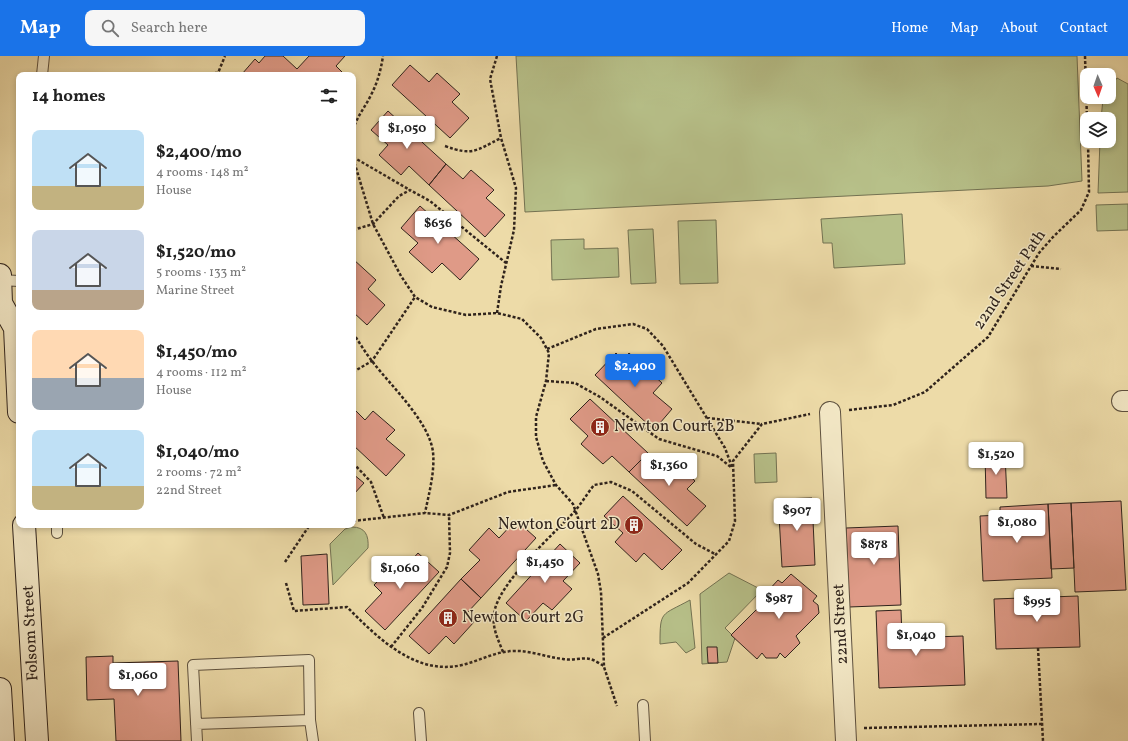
<!DOCTYPE html>
<html lang="en">
<head>
<meta charset="utf-8">
<style>
	body { margin:0; font-family:Vollkorn,serif; background:#f6f6f6; color:#222; height:100vh; display:flex; flex-direction:column; font-size:15px; white-space:nowrap }
	* { box-sizing:border-box; margin:0 }
	p { font-size:13px; color:#767676 }
	.icon { flex:none; width:22px; height:22px; fill:none; stroke:currentColor; stroke-width:2; stroke-linecap:round; stroke-linejoin:round }
	.map { position:relative; flex:1; overflow:hidden }
	.panel { position:absolute; left:16px; top:16px; width:340px; height:456px; display:flex; flex-direction:column; background:#fff; border-radius:8px; box-shadow:0 2px 6px #0003 }
	.panel>* { flex:none }
	.needle { width:26px; rotate:178deg }
	.buttons { position:absolute; left:1080px; top:12px; display:grid; gap:8px }
	.buttons a { display:grid; place-items:center; width:36px; height:36px; border-radius:8px; background:#fff; box-shadow:0 2px 6px #0003; font-size:20px }
	.price { position:absolute; translate:-50% -34px; padding:0 9px; border-radius:4px; background:#fff; color:#222; font-size:13px; line-height:26px; filter:drop-shadow(0 1px 2px #0008) }
	.price::after { content:''; position:absolute; left:50%; top:24px; width:12px; height:9px; margin-left:-6px; background:inherit; clip-path:polygon(0 0,100% 0,50% 100%) }
	.price.active { background:#1a73e8; color:#fff }
	ul { padding:0; list-style:none }
	li { display:flex; align-items:center; gap:12px; height:100px; padding:0 16px }
	li span { display:grid; place-items:center; flex:none; width:112px; height:80px; border-radius:8px; color:#555 }
	li>.icon { margin-inline-start:auto }
	span .icon { width:48px; height:48px; fill:#fffc; stroke-width:1 }
	li b { font-size:17px }
	h2 { display:flex; justify-content:space-between; align-items:center; height:48px; padding:0 16px; font-size:17px }
	header { display:flex; align-items:center; gap:24px; box-sizing:border-box; height:56px; padding:0 20px; background:#1a73e8; color:#fff }
	header strong { font-size:19px }
	nav { display:flex; gap:22px; margin-inline-start:auto; font-size:14px }
	.search { width:280px; height:36px; background:#f6f6f6; display:flex; align-items:center; gap:10px; box-sizing:border-box; padding:0 14px; border-radius:8px; color:#767676; font-size:15px }
	.map>svg:first-child { display:block }
	.green { fill:#b7c089; stroke:#737252 }
	.building { fill:#df9a87; stroke:#2f231c }
	.lines { fill:none; stroke-linecap:round; stroke-linejoin:round }
	.service-casing { stroke:#5e513f; stroke-width:12 }
	.minor-casing { stroke:#5e513f; stroke-width:22 }
	.secondary-casing { stroke:#2f231c; stroke-width:24 }
	.path { stroke:#2f231c; stroke-width:2.5; stroke-dasharray:3 2; stroke-linecap:butt }
	.service { stroke:#f3e8c6; stroke-width:10 }
	.minor { stroke:#f3e8c6; stroke-width:20 }
	.secondary { stroke:#f3e8c6; stroke-width:22 }
	.labels { text-anchor:middle; dominant-baseline:central; stroke-width:3; stroke-linejoin:round; paint-order:stroke }
	.street-label { font-size:16px; fill:#2f231c; stroke:#f3e8c6 }
	.poi-label { font-size:16px; fill:#2f231c; stroke:#f3e8c6; text-anchor:start }
</style>
</head>
<body>
<header>
<strong>Map</strong>
<div class="search"><svg class="icon" aria-label="search" viewBox="0 0 24 24"><circle cx="10" cy="10" r="6"/><path d="M15 15l6 6"/></svg>Search here</div>
<nav><a>Home</a><a>Map</a><a>About</a><a>Contact</a></nav>
</header>
<div class="map">
<svg width="1128" height="685" viewBox="0 0 1128 685">
	<rect width="100%" height="100%" fill="#eddba8"/>
	<filter id="stains"><feTurbulence type="fractalNoise" baseFrequency=".005" numOctaves="4"/><feColorMatrix values="0 0 0 0 .2 0 0 0 0 .09 0 0 0 0 .02 0 0 0 .5 -.17"/></filter>
	<radialGradient id="worn" r=".72"><stop offset=".6" stop-color="#630" stop-opacity="0"/><stop offset="1" stop-color="#630" stop-opacity=".3"/></radialGradient>
	<!-- green -->
	<path class="green" d="M516 0H1077L1082 125 1048 130 525 156Z
		M1117 22 1128 28V136L1098 137 1100 85H1109V63H1101L1103 43 1105 41H1109V34Z
		M1128 148V174L1097 175 1096 149Z
		M902 158 905 208 834 212 832 187H823L821 163Z
		M716 164 718 227 680 228 678 165Z
		M653 173 656 227 631 228 628 174Z
		M584 183V193L618 192 619 221 552 224 551 184Z
		M776 397 777 426 755 427 754 398Z
		M352 471C365 471 369 479 368 492L333 529 330 488 345 473Z
		M729 517 762 534 725 572 735 582 727 606 702 608 700 538Z
		M690 544 695 592 686 597 676 586 660 588C660 554 661 560 690 544Z"/>
	<!-- building -->
	<path class="building" d="M265 0H283L297 13 309 0H345L336 10 342 16 339 19 242 18 255 3 259 7Z
		M410 9 429 26 437 17 460 38 452 46 469 62 450 82 392 29Z
		M388 55 446 108 429 129 409 110 401 119 379 99 388 89 371 74Z
		M446 108 463 123 471 114 494 134 486 142 505 159 485 181 429 129Z
		M420 150 479 203 460 224 442 207 432 217 409 196 418 187 401 172Z
		M353 203 376 224 368 233 385 249 367 269 353 256Z
		M616 297 623 304 629 297 662 327 653 337 672 353 654 374 595 319Z
		M590 343 648 397 629 416 612 400 603 408 581 388 588 380 570 363Z
		M353 352 365 364 373 355 395 374 386 383 405 399 386 420 353 389Z
		M648 397 665 413 673 404 695 425 687 433 706 450 687 470 629 416Z
		M985 398H1005L1007 442H986Z
		M353 418 364 427 353 439Z
		M623 440 682 494 662 514 644 497 636 506 615 486 623 477 604 460Z
		M812 442 815 509 782 511 778 443Z
		M1121 445 1126 534 1075 536 1071 447Z
		M1071 447 1074 512 1051 513 1048 448Z
		M1048 448 1052 522 983 525 980 460 1000 459V451Z
		M516 464 536 482 481 542 461 523 480 504 469 494 489 472 499 482Z
		M898 470 901 549 849 551 846 472Z
		M560 488 580 507 563 525 572 533 552 554 543 547 526 565 506 547Z
		M418 497 439 516 385 574 365 555 382 537 374 529 394 508 402 515Z
		M327 498 329 548 303 549 301 500Z
		M791 518 817 540 813 545 818 549 819 557 796 580 800 587 785 602 780 597 777 602H766L762 597 757 603 731 579 770 540 767 536 778 524 782 527Z
		M461 523 481 542 466 558 474 566 454 588 446 580 429 598 409 580Z
		M1078 540 1080 591 996 593 994 543Z
		M901 554 902 582 963 580 965 629 879 632 876 555Z
		M707 591H717L718 607H708Z
		M113 600V607L178 605 181 685H116L114 643 87 644 86 601Z"/>
	<g class="lines">
		<defs>
			<path id="service" d="M42 19 44 0
				M0 224 19 225
				M57 469V477
				M643 649 645 685
				M419 657 421 685
				M196 668 310 664
				M197 685 193 609 309 604 310 664 313 685"/>
			<path id="minor" d="M1122 345H1128
				M830 356 846 685"/>
			<path id="secondary" d="M0 219 1 247 15 272 19 356
				M24 469 37 685
				M0 633 3 685"/>
		</defs>
		<!-- service casing -->
		<use href="#service" class="service-casing"/>
		<!-- minor casing -->
		<use href="#minor" class="minor-casing"/>
		<!-- secondary casing -->
		<use href="#secondary" class="secondary-casing"/>
		<!-- path -->
		<path class="path" d="M497 0 490 23 501 82 516 132 514 174 501 230 497 257
			M1085 0 1087 63
			M185 18 218 17 225 0
			M353 74C357 60 366 50 372 37 378 25 381 13 383 0
			M445 90C473 100 475 95 501 82
			M353 101 410 134
			M353 102 373 168 401 220 415 241 432 251 466 259 497 257 522 263 541 282 549 297 546 325 536 361V381L543 405 556 429 573 448 598 518 601 536 604 611 617 650
			M353 174 373 168 399 140 410 134 430 145 506 207
			M1031 210 1061 213
			M353 277C359 286 365 296 372 305 390 329 429 365 433 396 435 416 429 437 425 457
			M547 293 596 273 633 268 647 273 663 290 725 392 732 411
			M353 316 372 305 415 241
			M546 325 575 327 600 341 659 383 717 400 732 412
			M849 354 893 349 925 336 988 281 1039 197 1053 181 1081 154 1089 136 1088 85
			M707 362 762 368
			M353 407 371 426 384 462
			M353 465 425 457 449 459 508 436 556 429
			M309 469H318
			M285 506 309 470
			M286 527 294 555 347 551C377 581 415 620 462 609 479 605 494 596 512 595 530 594 545 601 563 603 572 605 582 601 590 603 595 604 600 608 604 610
			M603 582 688 527 729 485 735 465 733 405 762 368 810 358
			M391 591 422 552 447 511 450 497 449 459
			M1038 592 1043 685
			M503 596C498 583 492 572 494 558 497 528 553 479 574 456 581 448 587 438 594 429L611 426 632 435 696 488 715 498
			M864 672 1042 668"/>
		<!-- service -->
		<use href="#service" class="service"/>
		<!-- minor -->
		<use href="#minor" class="minor"/>
		<!-- secondary -->
		<use href="#secondary" class="secondary"/>
	</g>
	<!-- icons -->
	<defs>
		<symbol id="building-disc" viewBox="-11 -11 22 22"><circle r="9.5" fill="#8f2418" stroke="#f3e8c6"/><path d="M-4-6H4V6H1V3H-1V6H-4ZM-2.5-4.3h1.7v1.8h-1.7ZM.8-4.3h1.7v1.8H.8ZM-2.5-1h1.7V.8h-1.7ZM.8-1h1.7V.8H.8Z" fill="#fff"/></symbol>
	</defs>
	<g fill-rule="evenodd">
		<use href="#building-disc" x="589" y="360" width="22" height="22"/>
		<use href="#building-disc" x="623" y="458" width="22" height="22"/>
		<use href="#building-disc" x="437" y="551" width="22" height="22"/>
	</g>
	<g class="labels">
		<!-- street labels -->
		<g class="street-label">
			<text transform="translate(1010 224) rotate(-56)">22nd Street Path</text>
			<text transform="translate(841 568) rotate(-93)">22nd Street</text>
			<text transform="translate(31 577) rotate(-93)">Folsom Street</text>
		</g>
		<!-- poi labels -->
		<g class="poi-label">
			<text x="614" y="371">Newton Court 2B</text>
			<text x="620" y="469" text-anchor="end">Newton Court 2D</text>
			<text x="462" y="562">Newton Court 2G</text>
		</g>
	</g>
	<rect width="100%" height="100%" filter="url(#stains)"/>
	<rect width="100%" height="100%" fill="url(#worn)"/>
</svg>
<div class="buttons">
<a><svg class="needle" viewBox="-14 -14 28 28"><path d="M0-13l5 13h-10z" fill="#e53935"/><path d="M0 13l5-13h-10z" fill="#767676"/></svg></a>
<a><svg class="icon" aria-label="layers" viewBox="0 0 24 24"><path d="M12 4l9 5-9 5-9-5zM3 14l9 5 9-5"/></svg></a>
</div>
<b class="price" style="left:407px;top:94px">$1,050</b>
<b class="price" style="left:438px;top:189px">$636</b>
<b class="price active" style="left:635px;top:332px">$2,400</b>
<b class="price" style="left:996px;top:420px">$1,520</b>
<b class="price" style="left:669px;top:431px">$1,360</b>
<b class="price" style="left:797px;top:476px">$907</b>
<b class="price" style="left:1017px;top:488px">$1,080</b>
<b class="price" style="left:874px;top:510px">$878</b>
<b class="price" style="left:545px;top:528px">$1,450</b>
<b class="price" style="left:400px;top:534px">$1,060</b>
<b class="price" style="left:779px;top:564px">$987</b>
<b class="price" style="left:1037px;top:567px">$995</b>
<b class="price" style="left:916px;top:601px">$1,040</b>
<b class="price" style="left:138px;top:641px">$1,060</b>
<section class="panel">
<h2>14 homes<svg class="icon" aria-label="filters" viewBox="0 0 24 24"><path d="M4 7h16M4 17h16"/><circle cx="9" cy="7" r="2"/><circle cx="15" cy="17" r="2"/></svg></h2>
<ul>
<li><span style="background:linear-gradient(#bfe0f5 70%,#c2b280 0)"><svg class="icon" aria-label="home" viewBox="0 0 24 24"><path d="M3 11l9-7 9 7M6 9v11h12V9"/></svg></span><div><b>$2,400/mo</b><p>4 rooms · 148 m²</p><p>House</p></div></li>
<li><span style="background:linear-gradient(#c9d6e8 75%,#b9a48a 0)"><svg class="icon" aria-label="home" viewBox="0 0 24 24"><path d="M3 11l9-7 9 7M6 9v11h12V9"/></svg></span><div><b>$1,520/mo</b><p>5 rooms · 133 m²</p><p>Marine Street</p></div></li>
<li><span style="background:linear-gradient(#ffd9b3 60%,#9aa5b1 0)"><svg class="icon" aria-label="home" viewBox="0 0 24 24"><path d="M3 11l9-7 9 7M6 9v11h12V9"/></svg></span><div><b>$1,450/mo</b><p>4 rooms · 112 m²</p><p>House</p></div></li>
<li><span style="background:linear-gradient(#bfe0f5 70%,#c2b280 0)"><svg class="icon" aria-label="home" viewBox="0 0 24 24"><path d="M3 11l9-7 9 7M6 9v11h12V9"/></svg></span><div><b>$1,040/mo</b><p>2 rooms · 72 m²</p><p>22nd Street</p></div></li>
</ul>
</section>
</div>
</body>
</html>
